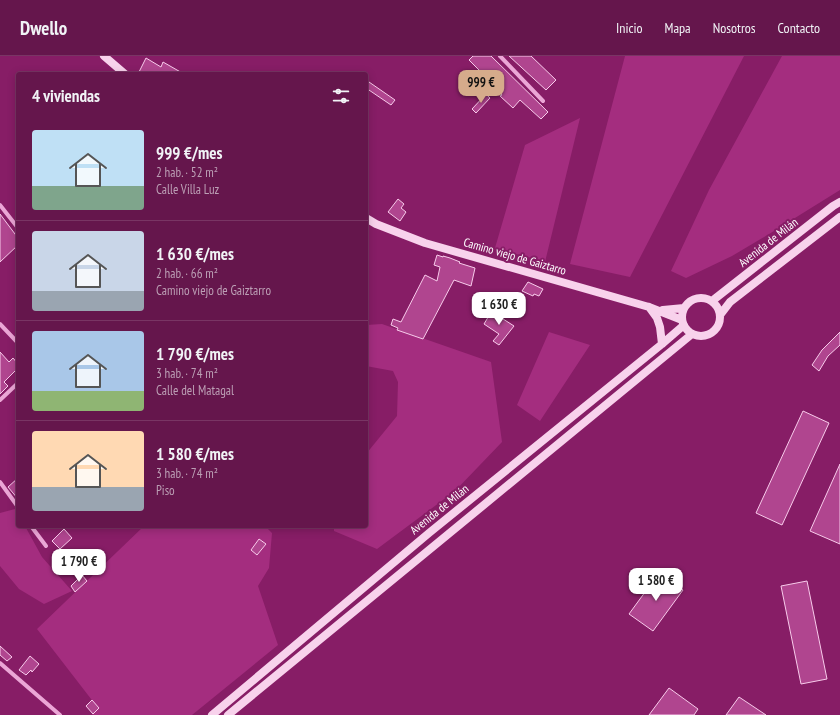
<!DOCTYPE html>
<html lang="es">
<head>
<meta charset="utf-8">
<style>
	body { margin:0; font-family:"PT Sans Narrow",sans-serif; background:#6d2356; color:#f1f3f6; height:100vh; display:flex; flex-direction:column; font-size:15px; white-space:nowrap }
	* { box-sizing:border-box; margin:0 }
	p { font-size:13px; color:#bc9fb5 }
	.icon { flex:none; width:22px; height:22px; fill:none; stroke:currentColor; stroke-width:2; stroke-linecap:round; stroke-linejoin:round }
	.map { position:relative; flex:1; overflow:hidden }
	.drawer { position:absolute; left:16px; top:16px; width:352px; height:456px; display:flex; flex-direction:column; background:#65164c; border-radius:4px; box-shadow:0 2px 10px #0003,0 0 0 1px #793564 }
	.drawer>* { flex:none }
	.price { position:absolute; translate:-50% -34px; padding:0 9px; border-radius:8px; background:#fff; color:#222; font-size:13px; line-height:26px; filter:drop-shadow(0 1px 2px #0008) }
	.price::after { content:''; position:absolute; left:50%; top:24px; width:12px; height:9px; margin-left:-6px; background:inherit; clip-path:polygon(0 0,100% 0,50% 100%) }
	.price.current { background:#d6ab8b; color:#111 }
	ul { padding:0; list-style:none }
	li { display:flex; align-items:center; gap:12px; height:100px; padding:0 16px }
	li+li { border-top:1px solid #793564 }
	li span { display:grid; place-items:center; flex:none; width:112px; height:80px; border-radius:4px; color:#555 }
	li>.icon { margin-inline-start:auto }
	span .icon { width:48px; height:48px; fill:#fffc; stroke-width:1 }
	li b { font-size:17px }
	h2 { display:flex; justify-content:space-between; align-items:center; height:48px; padding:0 16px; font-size:17px }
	header { display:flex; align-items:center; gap:24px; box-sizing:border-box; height:56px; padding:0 20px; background:#65164c; border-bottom:1px solid #793564 }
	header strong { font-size:19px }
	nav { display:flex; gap:22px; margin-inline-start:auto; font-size:14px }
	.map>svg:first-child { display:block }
	.green { fill:#a42d7f }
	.building { fill:#b0458f; stroke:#f8cbeb }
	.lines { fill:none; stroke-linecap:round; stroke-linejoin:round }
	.street { stroke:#eba6d6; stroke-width:4 }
	.secondary { stroke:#f8d2ec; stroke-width:8 }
	.labels { text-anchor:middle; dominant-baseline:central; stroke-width:4; stroke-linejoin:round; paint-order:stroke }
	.street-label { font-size:12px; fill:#fff; stroke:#871d66 }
</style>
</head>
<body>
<header>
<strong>Dwello</strong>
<nav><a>Inicio</a><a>Mapa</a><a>Nosotros</a><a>Contacto</a></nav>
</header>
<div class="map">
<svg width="840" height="659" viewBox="0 0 840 659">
	<rect width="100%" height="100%" fill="#871d66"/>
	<!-- green -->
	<path class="green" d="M625 0H744L630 221 570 208Z
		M782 0H840V134L774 175 732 200 686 222 671 215 709 134Z
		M580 62 545 206 495 192 525 89Z
		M382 268 491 306 502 386 455 435 377 493 334 475V470H366V398L397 360 398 326 393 315 366 310V269Z
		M549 276 590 289 540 365 517 349Z
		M15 453 18 459V470H25L42 501 72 535 44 548 19 533 0 510V457Z
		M144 470H265L272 477 269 512 258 530 278 589 192 659H92L98 652 37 573Z"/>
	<!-- building -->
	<path class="building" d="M473 0H491L548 56 541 63 520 44 513 52 500 40 502 39 487 22 469 4Z
		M509 0H531L556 24 546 34Z
		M146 2 161 11 163 6 184 18H138Z
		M369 26 395 44 391 49 366 32V29Z
		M486 38 490 42 476 57 472 53Z
		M398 143 404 148 401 152 406 156 400 165 388 156Z
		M0 158 18 182V189L0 206Z
		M437 199 443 201V200L450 202 460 206 459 207 475 212 471 230 454 224 423 283 397 274 398 272 391 269 393 263 401 266 425 219 437 225 440 211 434 209Z
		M528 226 543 233 539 240 534 238 533 240 522 235Z
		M495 253 502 258 500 261 514 270 499 289 493 285 499 278 484 268 490 258 491 259Z
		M840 276V289L828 300 819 315 812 309 822 294Z
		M0 296 9 306 13 302 18 308V312L4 326 8 330 0 338Z
		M803 355 829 367 782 469 756 457Z
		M840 408V488L810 475Z
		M18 422V443L8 431Z
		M64 473 72 482 60 493 52 485Z
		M259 483 266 488 257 499 251 494Z
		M659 517 683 534 653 575 629 558Z
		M82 519 87 525 75 536 71 530Z
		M807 525 827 623 801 628 781 530Z
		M0 590 12 601 7 605 0 599Z
		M30 600 39 608 32 616 31 614 26 619 19 614Z
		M669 632 698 653 694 659H649Z
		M739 641 766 659H726Z
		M92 644 99 652 93 658 86 650Z"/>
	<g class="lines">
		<!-- street -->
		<path class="street" d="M500 0 543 45
			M0 149 18 172
			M0 268 18 287
			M0 344 18 327
			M0 426 18 451
			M31 470 46 490
			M0 607 60 659"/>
		<!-- secondary -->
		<path class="secondary" d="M104 0 125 18
			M366 162 376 168 425 187 649 251 682 264
			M682 261a19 19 0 1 1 38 0a19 19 0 1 1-38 0Z
			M712 245 833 150 840 146
			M649 251 657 262 660 271 662 288
			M663 254 684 252
			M720 259 730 246 840 161
			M212 659 429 477 662 288 684 269
			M228 659 692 278"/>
	</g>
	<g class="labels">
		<!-- street labels -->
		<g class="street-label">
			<text transform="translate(768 186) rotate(-38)">Avenida de Milán</text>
			<text transform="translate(515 200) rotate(16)">Camino viejo de Gaiztarro</text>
			<text transform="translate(439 453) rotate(-39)">Avenida de Milán</text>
		</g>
	</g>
</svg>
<b class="price current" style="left:481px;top:48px">999 €</b>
<b class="price" style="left:499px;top:270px">1 630 €</b>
<b class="price" style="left:79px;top:527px">1 790 €</b>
<b class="price" style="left:656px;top:546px">1 580 €</b>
<section class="drawer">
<h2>4 viviendas<svg class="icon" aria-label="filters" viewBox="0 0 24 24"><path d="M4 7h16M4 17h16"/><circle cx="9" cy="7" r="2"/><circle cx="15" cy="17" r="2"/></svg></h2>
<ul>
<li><span style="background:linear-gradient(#bfe0f5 70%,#7fa58c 0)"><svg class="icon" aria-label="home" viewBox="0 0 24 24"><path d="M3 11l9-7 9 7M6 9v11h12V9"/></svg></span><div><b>999 €/mes</b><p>2 hab. · 52 m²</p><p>Calle Villa Luz</p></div></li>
<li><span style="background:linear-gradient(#c9d6e8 75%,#9aa5b1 0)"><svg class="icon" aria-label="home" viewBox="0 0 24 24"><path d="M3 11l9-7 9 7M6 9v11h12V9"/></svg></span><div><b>1 630 €/mes</b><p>2 hab. · 66 m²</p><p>Camino viejo de Gaiztarro</p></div></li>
<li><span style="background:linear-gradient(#a9c7e8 75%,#8fb573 0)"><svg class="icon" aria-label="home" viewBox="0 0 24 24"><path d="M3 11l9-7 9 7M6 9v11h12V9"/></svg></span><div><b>1 790 €/mes</b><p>3 hab. · 74 m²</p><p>Calle del Matagal</p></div></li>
<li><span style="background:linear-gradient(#ffd9b3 70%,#9aa5b1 0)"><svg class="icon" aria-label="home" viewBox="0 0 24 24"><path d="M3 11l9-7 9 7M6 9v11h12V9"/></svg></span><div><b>1 580 €/mes</b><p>3 hab. · 74 m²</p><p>Piso</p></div></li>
</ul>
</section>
</div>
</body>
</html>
